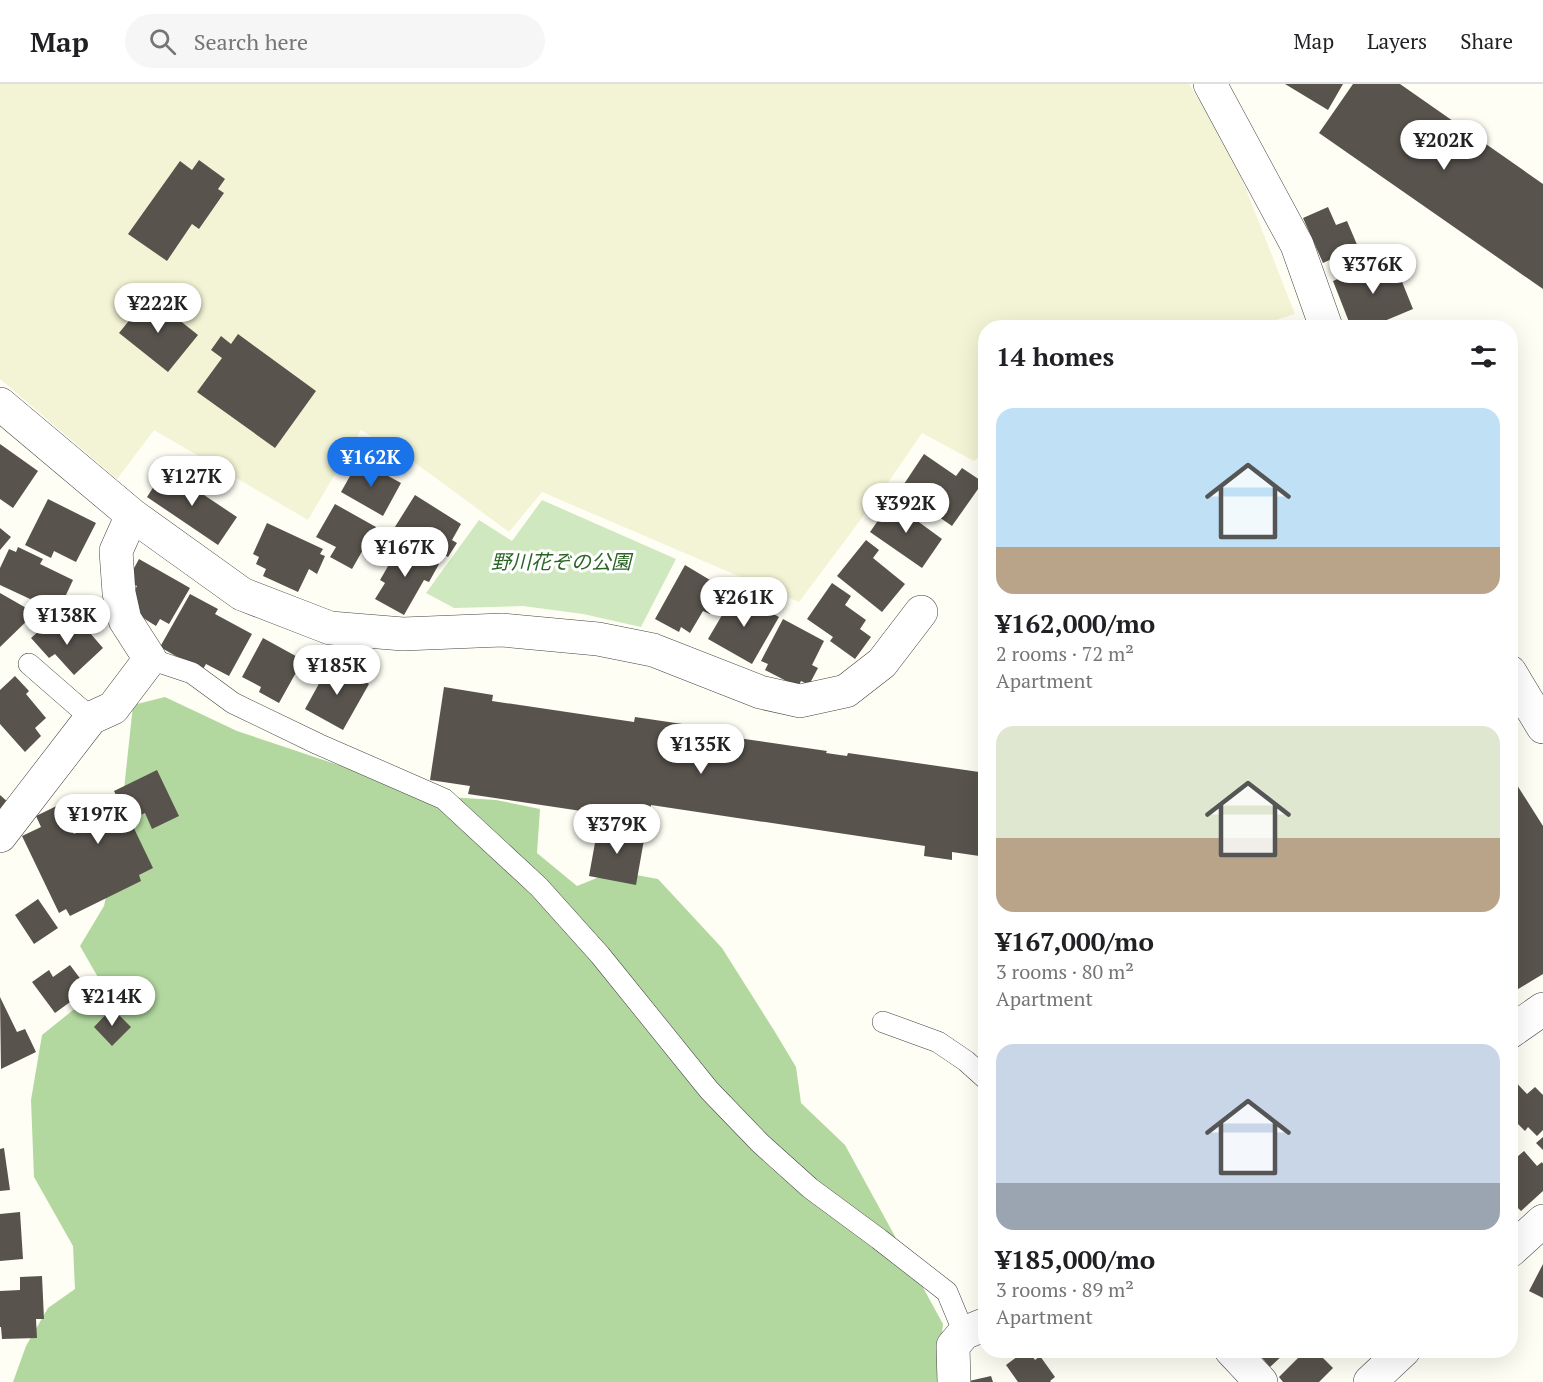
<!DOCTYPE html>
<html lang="en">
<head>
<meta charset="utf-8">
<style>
	body { margin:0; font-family:"PT Serif","Noto Sans JP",serif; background:#f6f6f6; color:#202124; height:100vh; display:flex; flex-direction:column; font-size:22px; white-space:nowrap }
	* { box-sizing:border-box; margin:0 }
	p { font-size:20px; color:#757577 }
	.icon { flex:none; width:33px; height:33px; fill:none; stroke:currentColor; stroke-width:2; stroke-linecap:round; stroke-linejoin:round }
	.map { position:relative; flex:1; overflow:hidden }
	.sheet { position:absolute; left:978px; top:236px; width:540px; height:1038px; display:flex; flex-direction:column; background:#fff; border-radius:24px; box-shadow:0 6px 24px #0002 }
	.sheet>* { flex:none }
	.price { position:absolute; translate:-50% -51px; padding:0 14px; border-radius:21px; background:#fff; color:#222; font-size:20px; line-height:39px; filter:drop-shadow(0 2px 3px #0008) }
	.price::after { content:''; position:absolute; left:50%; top:36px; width:18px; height:14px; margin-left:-9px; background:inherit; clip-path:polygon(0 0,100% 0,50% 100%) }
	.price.active { background:#1a73e8; color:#fff }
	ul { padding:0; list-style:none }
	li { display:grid; align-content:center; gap:12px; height:318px; padding:0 18px }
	li span { display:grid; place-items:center; height:186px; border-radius:18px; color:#555 }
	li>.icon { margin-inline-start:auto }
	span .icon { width:108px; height:108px; fill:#fffc; stroke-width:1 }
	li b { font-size:26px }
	h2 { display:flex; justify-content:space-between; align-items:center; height:72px; padding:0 18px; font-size:26px }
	header { display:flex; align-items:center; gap:36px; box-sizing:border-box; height:84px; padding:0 30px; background:#fff; border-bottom:2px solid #e0e0e0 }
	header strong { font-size:28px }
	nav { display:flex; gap:33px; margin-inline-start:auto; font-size:21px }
	.search { width:420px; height:54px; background:#f6f6f6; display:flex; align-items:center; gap:15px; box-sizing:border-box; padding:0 21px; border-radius:33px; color:#757577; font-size:22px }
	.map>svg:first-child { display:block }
	.farmland { fill:#f3f4d5 }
	.green { fill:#d0e8bf }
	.forest { fill:#b2d89f }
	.building { fill:#59534d }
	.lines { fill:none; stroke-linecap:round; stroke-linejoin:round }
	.lane-casing { stroke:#434343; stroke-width:22 }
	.street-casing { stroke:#434343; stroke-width:34 }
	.lane { stroke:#fff; stroke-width:21 }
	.street { stroke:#fff; stroke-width:33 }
	.labels { text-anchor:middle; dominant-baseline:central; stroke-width:6; stroke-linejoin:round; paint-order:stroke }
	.park-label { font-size:20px; font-style:italic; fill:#2a6524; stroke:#fff }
</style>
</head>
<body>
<header>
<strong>Map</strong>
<div class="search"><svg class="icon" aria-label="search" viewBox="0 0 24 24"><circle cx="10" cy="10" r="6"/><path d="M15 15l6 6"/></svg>Search here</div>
<nav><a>Map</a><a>Layers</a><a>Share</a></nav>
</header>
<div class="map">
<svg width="1543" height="1298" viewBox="0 0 1543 1298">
	<rect width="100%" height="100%" fill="#fefef5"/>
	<!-- farmland -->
	<path class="farmland" d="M0 0H1189L1231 67 1295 230 1253 243H986L985 370 974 377 922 349 885 403 799 518 542 408 509 448 414 378 361 346 308 436 154 346 117 395 0 295Z"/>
	<!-- green -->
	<path class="green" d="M542 416 676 475 641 543 583 530 523 522 454 524 426 509 479 436 512 457Z"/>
	<!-- forest -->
	<path class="forest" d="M165 613 237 647 431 712 496 716 540 725 537 769 577 802 614 787 658 795 722 864 775 948 796 983 801 1019 845 1061 943 1240 939 1278V1298H13L26 1262 48 1224 75 1205 73 1162 34 1093 31 1016 42 951 103 902 80 862 104 822 119 752 133 621Z"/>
	<!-- building -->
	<path class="building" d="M1285 0H1343L1328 26Z
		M1353 0H1400L1543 100V205L1319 49Z
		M199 76 225 95 218 105 224 109 199 145 192 140 167 177 128 150 180 77 192 86Z
		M1328 123 1336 141 1347 137 1358 163 1323 179 1303 134Z
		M1392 173 1413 225 1370 243H1351L1333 197Z
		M149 212 198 251 168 288 119 249Z
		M238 250 316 307 275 364 197 308 222 274 211 266 221 252 231 260Z
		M0 360 38 387 13 424 0 415Z
		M924 370 956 392 962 384 983 398 952 442 900 406Z
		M359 376 401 399 383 432 341 408Z
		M165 385 237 433 218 461 147 413Z
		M415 411 461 440 452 456 457 459 448 473 428 461 425 466 393 446Z
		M48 415 96 439 76 478 54 467 51 474 25 461Z
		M893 415 914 430 912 433 942 455 922 484 870 448Z
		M335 420 376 443 352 485 330 473 336 463 316 453Z
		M267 439 323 465 320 470 325 472 317 490 309 485 298 508 263 492 266 485 256 480 259 473 253 470Z
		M0 444 11 453 0 466Z
		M866 456 879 466 873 474 905 500 882 528 837 492Z
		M402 458 439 480 429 498 424 496 404 531 375 515 385 499 380 496Z
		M18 463 43 475 40 480 73 496 58 528 0 501V484L9 465 16 468Z
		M139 475 190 504 169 540 160 535 156 542 132 527 130 515 137 502 127 497Z
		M685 481 725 505 710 530 703 527 690 549 681 543 679 548 655 535Z
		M832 499 851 512 845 521 866 536 860 545 871 553 855 575 830 557 833 553 807 535Z
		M0 509 35 529 0 563Z
		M735 509 779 533 752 580 708 555Z
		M190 510 218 525 215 530 252 550 229 592 206 580 202 587 160 563Z
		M783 535 824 557 812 581 818 584 809 601 801 597 798 603 765 586 768 580 761 577Z
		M51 536 61 549H90L103 564 74 591 55 570 49 574 31 554Z
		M263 554 303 576 279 619 259 608 261 603 242 593Z
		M331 578 369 600 343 646 305 625Z
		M15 592 29 607 26 610 46 634 35 644 41 652 25 668 0 640V606Z
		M444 603 493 611 492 617 634 638 635 633 689 641V647L827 667 826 669 847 672 848 669 986 689V773L952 768V776L924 772 925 762 651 721 648 737 468 710 470 702 430 696Z
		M157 686 179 732 152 745 145 729 130 736 153 784 139 791 141 797 70 832 66 825 59 829 22 752 41 743 36 732 71 715 83 739 72 744 74 750 91 741 86 732 119 717 114 707Z
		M1510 690 1543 742V890L1510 910Z
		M0 711 9 719 0 729Z
		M598 742 645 750 636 801 589 792Z
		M38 815 58 844 34 860 15 831Z
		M70 881 88 905 55 929 32 898 49 886 53 893Z
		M0 913 17 948 25 945 36 968 1 985Z
		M112 924 131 943 112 962 94 943Z
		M1510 992 1527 1010 1535 1003 1543 1011V1046L1537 1052 1528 1043 1525 1047 1510 1032Z
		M1543 1053V1066L1536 1059Z
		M4 1064 10 1106 0 1107V1065Z
		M1524 1067 1537 1082 1542 1078 1543 1080V1107L1521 1127 1510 1116V1079Z
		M20 1128 23 1175 0 1177V1130Z
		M1543 1180V1214L1529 1207Z
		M42 1192 44 1235H36L37 1254 2 1255 1 1243H0V1207L20 1206V1193Z
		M1026 1266H1028L1035 1276 1040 1272 1055 1293 1050 1297 1051 1298H1018L1006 1281Z
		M1255 1266H1295L1287 1274 1284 1270 1270 1283Z
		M1306 1266H1315L1333 1284 1319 1298H1283L1279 1293Z
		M1334 1266H1345L1339 1272Z
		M1347 1266H1363L1354 1274Z
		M991 1292 993 1298H969V1297Z"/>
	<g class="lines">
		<defs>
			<path id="lane" d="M150 575 192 589 233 619 318 660 444 715 539 803 600 871 709 1006 760 1059 810 1104 879 1155 947 1208 964 1249
				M29 580 91 634
				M883 938 938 958 966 977 986 995"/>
			<path id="street" d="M1210 0 1297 161 1326 243
				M0 320 132 431 242 510 330 544 403 550 502 546 598 555 653 566 760 608 800 617 846 607 882 579 921 528
				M1510 588 1543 643
				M0 752 91 634 113 624 150 575 125 536 119 509 116 467 132 431
				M1510 948 1543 925
				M1510 1167 1543 1137
				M1231 1266 1261 1298
				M954 1298 953 1262 964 1249 986 1240
				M1370 1298 1404 1266"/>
		</defs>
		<!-- lane casing -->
		<use href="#lane" class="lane-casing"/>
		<!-- street casing -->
		<use href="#street" class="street-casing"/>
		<!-- lane -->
		<use href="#lane" class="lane"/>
		<!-- street -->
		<use href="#street" class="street"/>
	</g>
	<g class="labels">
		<!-- park labels -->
		<g class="park-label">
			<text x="561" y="477">野川花ぞの公園</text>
		</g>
	</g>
</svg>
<b class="price" style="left:1444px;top:87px">¥202K</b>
<b class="price" style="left:1373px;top:211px">¥376K</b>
<b class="price" style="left:158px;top:250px">¥222K</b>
<b class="price active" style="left:371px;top:404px">¥162K</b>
<b class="price" style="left:192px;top:423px">¥127K</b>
<b class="price" style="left:906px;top:450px">¥392K</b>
<b class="price" style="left:405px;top:494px">¥167K</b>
<b class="price" style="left:744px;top:544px">¥261K</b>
<b class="price" style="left:67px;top:562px">¥138K</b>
<b class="price" style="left:337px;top:612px">¥185K</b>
<b class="price" style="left:701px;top:691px">¥135K</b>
<b class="price" style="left:98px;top:761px">¥197K</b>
<b class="price" style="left:617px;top:771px">¥379K</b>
<b class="price" style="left:112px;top:943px">¥214K</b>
<section class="sheet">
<h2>14 homes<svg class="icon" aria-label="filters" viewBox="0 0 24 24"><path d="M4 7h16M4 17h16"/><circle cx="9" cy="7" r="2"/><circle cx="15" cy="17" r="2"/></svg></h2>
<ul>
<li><span style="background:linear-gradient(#bfe0f5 75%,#b9a48a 0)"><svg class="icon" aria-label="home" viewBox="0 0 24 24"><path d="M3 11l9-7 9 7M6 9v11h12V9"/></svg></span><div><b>¥162,000/mo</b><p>2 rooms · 72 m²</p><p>Apartment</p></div></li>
<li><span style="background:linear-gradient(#dfe7d0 60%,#b9a48a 0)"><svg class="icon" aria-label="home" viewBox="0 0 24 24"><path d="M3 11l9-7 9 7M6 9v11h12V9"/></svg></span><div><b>¥167,000/mo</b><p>3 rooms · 80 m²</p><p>Apartment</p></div></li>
<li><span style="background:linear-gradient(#c9d6e8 75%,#9aa5b1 0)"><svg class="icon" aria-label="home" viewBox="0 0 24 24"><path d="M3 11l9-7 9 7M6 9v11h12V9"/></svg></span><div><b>¥185,000/mo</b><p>3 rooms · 89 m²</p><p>Apartment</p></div></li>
</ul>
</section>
</div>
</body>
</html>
